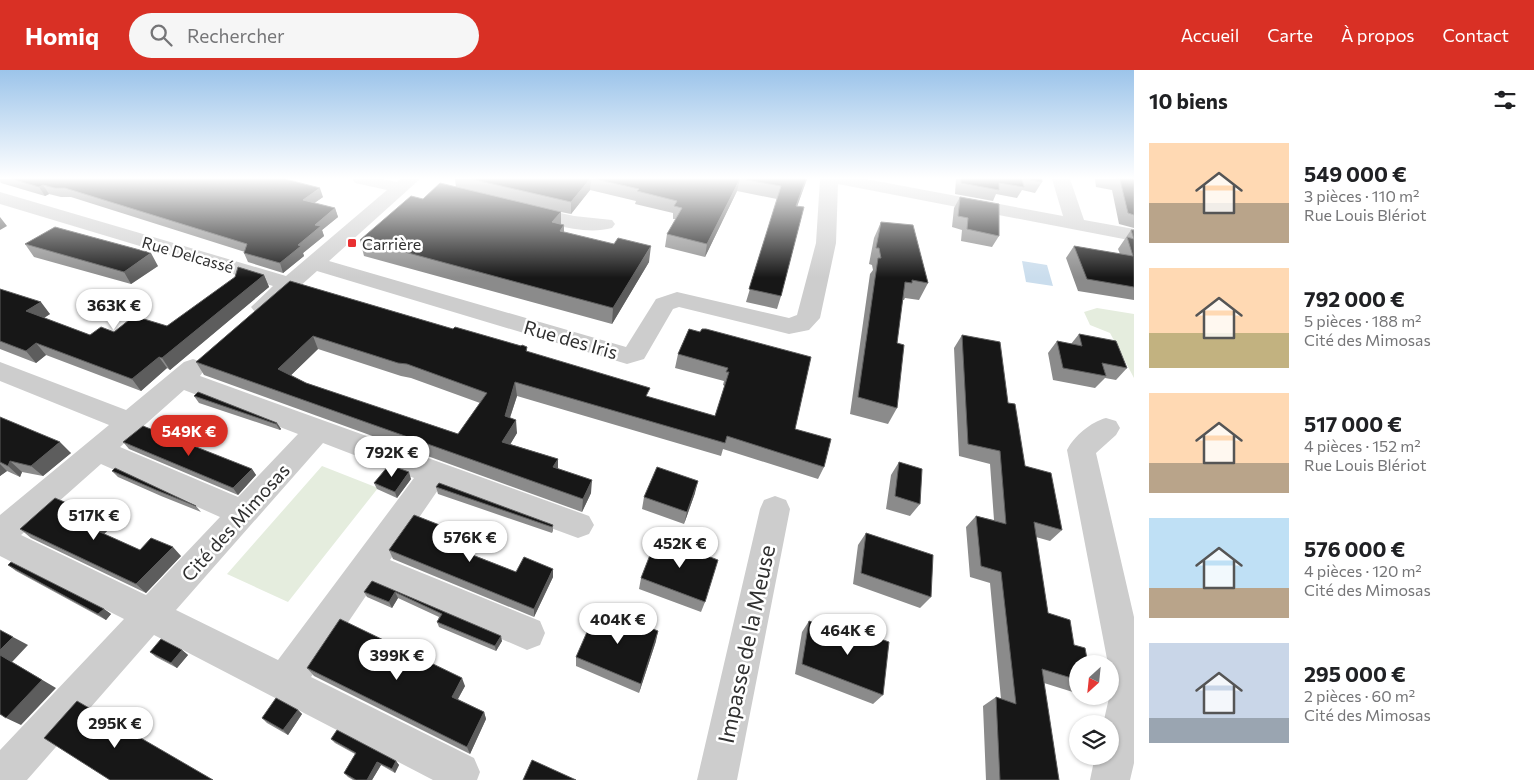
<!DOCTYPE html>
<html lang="fr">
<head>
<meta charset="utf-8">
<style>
	body { margin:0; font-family:Commissioner,sans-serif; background:#f6f6f6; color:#202124; height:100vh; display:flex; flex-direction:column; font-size:19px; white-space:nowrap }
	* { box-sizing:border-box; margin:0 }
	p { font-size:16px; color:#757577 }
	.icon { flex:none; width:28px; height:28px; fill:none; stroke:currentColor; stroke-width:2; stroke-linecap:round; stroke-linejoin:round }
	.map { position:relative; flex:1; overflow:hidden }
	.sheet { display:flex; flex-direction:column; background:#fff; width:400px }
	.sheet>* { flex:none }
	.needle { width:32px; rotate:207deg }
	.fabs { position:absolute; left:1069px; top:585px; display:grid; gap:10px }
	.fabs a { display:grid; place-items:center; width:50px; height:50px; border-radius:50%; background:#fff; box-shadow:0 1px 4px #0004; font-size:25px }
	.price { position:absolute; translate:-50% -42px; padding:0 11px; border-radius:18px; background:#fff; color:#222; font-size:16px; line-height:32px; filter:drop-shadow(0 1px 2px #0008) }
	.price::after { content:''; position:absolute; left:50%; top:30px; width:15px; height:11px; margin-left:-8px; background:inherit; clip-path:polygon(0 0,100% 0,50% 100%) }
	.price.active { background:#d93025; color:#fff }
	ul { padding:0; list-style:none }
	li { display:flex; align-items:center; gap:15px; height:125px; padding:0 15px }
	li span { display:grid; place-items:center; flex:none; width:140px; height:100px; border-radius:0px; color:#555 }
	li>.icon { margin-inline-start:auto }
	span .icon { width:60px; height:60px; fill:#fffc; stroke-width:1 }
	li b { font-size:21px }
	h2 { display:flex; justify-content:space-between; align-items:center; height:60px; padding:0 15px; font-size:21px }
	header { display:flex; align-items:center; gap:30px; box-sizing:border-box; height:70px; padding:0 25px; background:#d93025; color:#fff }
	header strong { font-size:24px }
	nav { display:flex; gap:28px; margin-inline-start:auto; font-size:18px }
	.search { width:350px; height:45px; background:#f6f6f6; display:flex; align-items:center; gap:12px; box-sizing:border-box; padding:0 18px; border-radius:28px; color:#757577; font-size:19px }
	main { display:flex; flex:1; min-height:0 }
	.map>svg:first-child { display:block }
	.green { fill:#e5edde }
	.water { fill:#cadded }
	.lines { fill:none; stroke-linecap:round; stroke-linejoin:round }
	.minor { fill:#cdcdcd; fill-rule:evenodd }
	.wall { fill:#8b8b8b; fill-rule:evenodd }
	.shaded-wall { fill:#5d5d5d }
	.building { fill:#171717; stroke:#5d5d5d; fill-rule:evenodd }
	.poi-dot { fill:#e93032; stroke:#fff; stroke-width:2 }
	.labels { text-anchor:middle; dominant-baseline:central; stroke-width:5; stroke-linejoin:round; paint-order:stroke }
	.far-poi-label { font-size:16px; fill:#303030; stroke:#fff; text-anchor:start }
	.far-street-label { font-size:16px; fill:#303030; stroke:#fff }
	.street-label { font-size:19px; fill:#303030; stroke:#fff }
	.near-street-label { font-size:22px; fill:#303030; stroke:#fff }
</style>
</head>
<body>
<header>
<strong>Homiq</strong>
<div class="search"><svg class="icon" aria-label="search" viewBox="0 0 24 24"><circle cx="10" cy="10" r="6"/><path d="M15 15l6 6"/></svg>Rechercher</div>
<nav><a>Accueil</a><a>Carte</a><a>À propos</a><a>Contact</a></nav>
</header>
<main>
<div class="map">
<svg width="1134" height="710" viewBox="0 0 1134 710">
	<rect width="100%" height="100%" fill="#fff"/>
	<!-- green -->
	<path class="green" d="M1097 238 1134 244V308L1110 263 1090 255 1084 242Z
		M322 396 378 418 288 532 227 504Z"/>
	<!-- water -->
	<path class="water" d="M1022 191 1047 195 1053 216 1026 212Z"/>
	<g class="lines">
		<!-- minor -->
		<path class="minor" d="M352 109H383L397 112 400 109H420L329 191 626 277 656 229 677 222 789 248 797 245 816 173 820 109H866L1063 146 1052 109H1070L1084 150 1134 159V171L838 114 836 173 820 248 809 260 789 264 679 237 673 239 644 289 627 294 317 201 271 242 263 244 255 242 251 237 273 216 0 134V122L286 206 387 120 355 113Z
			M524 135 574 146 612 150 615 154 612 158C582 166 547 152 517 145L514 141 517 137Z
			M193 289 202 292 206 298 200 306 589 446 594 455 589 464 578 468 440 417 390 490 540 551 545 563 540 575 527 580 374 514 311 607 474 688 480 702 477 710H433L154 565 27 710H0V680L124 549 0 486V445L109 355 0 311V292L126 340 184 292ZM184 320 298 364 238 427 120 377ZM323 373 414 408 278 590 176 540ZM101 394 220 447 146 525 21 465Z
			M1106 348 1116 351 1120 358 1116 365 1096 383 1134 547V693L1130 710H1090L1095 686H1110V654H1103L1112 615 1110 594H1108L1067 380C1074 366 1091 352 1106 348Z
			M775 426 786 430 790 439 737 710H697L760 439 764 430Z"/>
	</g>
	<!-- wall -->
	<path class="wall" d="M0 109H285L323 127 314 133 335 138 338 147 322 160 324 166 303 183 304 186 283 203 248 192 244 183 245 182 71 127H61L49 124 45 126 1 113 0 111Z
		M455 109H807L797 136 781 226 777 239 746 232 777 129 737 121 705 187 665 177 667 164 676 149H673V143L635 134 636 131 590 120 571 144 561 142V154L564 155V162L649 192 612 254 364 186 360 170 423 129 456 117Z
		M956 109H1042V112L1035 123 1022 120 1017 128 996 124 993 131 955 124Z
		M1095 109H1134V158L1119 154 1112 120 1096 117Z
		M960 127 999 166 992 177 961 171 962 160 952 157 954 138Z
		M881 152 928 213 919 230 905 228 904 230H902L897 273V338L888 354 850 344 870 204 873 200 872 195 869 194 874 168Z
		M1131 160H1134V230L1078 221 1066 188 1074 176 1120 184 1118 179Z
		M25 174 158 196 131 214 34 187Z
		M264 205 269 217 170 300 167 298 141 321 46 285 36 293 0 279V219L50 244 44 248 90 265 167 256Z
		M290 211 453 259 527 277V282L649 327 715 346 725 316 723 315 724 311 675 298 678 284 689 259 795 359 824 397 818 409 723 379 721 386 517 326 510 348 517 363 510 374 558 389V399L591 423 582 442 204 305 196 292ZM318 279 401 306 411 308 480 333 458 364 306 313 291 305Z
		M1079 264 1127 298 1116 310 1105 308 1095 318 1053 310 1048 283 1057 271 1071 274Z
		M962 265 1008 333 1025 396 1062 460 1050 471 1036 467 1048 543 1078 594V622L1076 623 1044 613 1059 710H986L983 636 996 627 1001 629 990 513 970 507 966 457 976 446 994 450 990 394 959 386 954 278Z
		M194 326 277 353 281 359 280 360 199 333Z
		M0 347 71 383 43 406 22 402 20 407 7 401 0 406Z
		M123 372 252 399 256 405 238 425 129 379Z
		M899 392 920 434 910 446 886 439 891 405Z
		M112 401 196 436 201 442 161 426 118 407Z
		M411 409 397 428 377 419 374 413Z
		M436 417 553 455V461L552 463 438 424Z
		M695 423 684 454 642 439 644 427Z
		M102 448 111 457 104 464 140 480 181 486 146 523 31 468 20 459Z
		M866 463 931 527 920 538 853 514 858 475Z
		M465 465 467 474 463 481 516 502 553 507 534 547 393 489 389 480Z
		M8 495 104 539 111 544 106 550 16 501Z
		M641 508 705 532 701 542 639 519Z
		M372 511 502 571 496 581 439 557 437 552 439 547 398 528 392 538 367 527 364 522Z
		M809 551 850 566 856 560 883 625 873 634 795 604 802 562Z
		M656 571 639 623 576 596V587Z
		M182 580 188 585 177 598 156 587 150 582Z
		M307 598 465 616 458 629 484 642 486 649 470 684 314 606Z
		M298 640 302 644 288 665 267 653 262 648Z
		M331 669 396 691 399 695 395 703 381 695 372 710H353L348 707 344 703 355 684 335 673Z"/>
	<!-- shaded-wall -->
	<path class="shaded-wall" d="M590 109H591L590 120 571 144V132Z
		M740 109 737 121 705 187 707 174Z
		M806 109H807L793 148 796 136Z
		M43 115 49 124 45 126 39 117Z
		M320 118 323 127 306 139 303 130Z
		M335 138 338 147 322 160 324 166 303 183 304 186 283 203 280 193 298 175 315 155Z
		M561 142V158L552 152Z
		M0 147 7 156 0 160Z
		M564 155V171L560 161Z
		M651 176 649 192 612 254 613 238Z
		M151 183 158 196 131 214 124 202Z
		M264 205 269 217 170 300 162 288Z
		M41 232 50 244 36 253 26 241Z
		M313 266 318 279 284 312 278 299Z
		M36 273 46 285 36 293 26 281Z
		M159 287 167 298 141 321 132 309Z
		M515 312 517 326 506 359 505 346Z
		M516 350 517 363 504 385 502 372Z
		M277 353 281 359 280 360 276 354Z
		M60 372 71 383 43 406 31 396Z
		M558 389V402L553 397Z
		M10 391 22 402 20 407 8 396Z
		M0 394 7 401 0 406Z
		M252 399 256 405 238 425 233 418Z
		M409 402 411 409 397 428 395 422Z
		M592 410 591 423 582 442 583 429Z
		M698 411 695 423 684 454 687 442Z
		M102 448 111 457 101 467 91 458Z
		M465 465 467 474 459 488 457 479Z
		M173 477 181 486 146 523 136 514Z
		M553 499V507L534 547V539Z
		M395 522 398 528 392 538 389 532Z
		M104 539 111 544 106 550 98 544Z
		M658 561 656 571 639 623 641 614Z
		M501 566 502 571 496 581 495 576Z
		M13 567 28 575 12 592 56 618 21 655 6 648 0 585V580Z
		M182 580 188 585 177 598 171 593Z
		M462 608 465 616 455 634 452 627Z
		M298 640 302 644 288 665 283 660Z
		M484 642 486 649 470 684 467 677Z
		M396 691 399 695 395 703 392 699Z
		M377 692 381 695 372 710H367Z"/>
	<!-- building -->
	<path class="building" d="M12 109H285L320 118 303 130 335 138 315 155 321 156 298 175 301 176 280 193 244 183 247 174 65 118H55L43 115 39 117Z
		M471 109H590L571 132Z
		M595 109H740L707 174 667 164 682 138 674 136 677 131 637 121 639 119Z
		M741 109H806L796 136 804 137 781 226 749 219 781 116Z
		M961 109H1022L1024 117 999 113V120L961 113Z
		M1024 109H1042V112Z
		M1115 109H1134V145L1128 143 1120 110Z
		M440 113 561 142 552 152 564 155 560 161 614 174 618 168 651 176 613 238 360 170 411 126 423 129Z
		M960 127 999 134V166L967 159 968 148 958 146Z
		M881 152 913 155 928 213 912 210V213L905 212 897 273 904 275 897 338 858 327 878 188H881L879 178H876Z
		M55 157 151 183 124 202 25 174Z
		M1131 160H1134V217L1087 209 1074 176 1133 186 1127 167 1134 169Z
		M238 197 264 205 162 288 159 287 132 309 36 273 26 281 0 271V219L41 232 26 241 90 265 101 257 114 262 134 246 167 256 235 207Z
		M290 211 453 259 455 257 521 276 522 275 527 277 526 281 650 318 646 326 715 346 729 302H726L728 298 678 284 689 259 700 262 702 259H706L811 287 795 359 831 369 824 397 727 366 725 373 515 312 505 346 516 350 502 372 558 389 553 397 592 410 583 429 196 292ZM313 266 398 293 407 294 487 323 458 364 306 313 278 299Z
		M1079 264 1116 271 1127 298 1102 293 1106 306 1063 298 1057 271 1082 276Z
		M962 265 1000 272 1008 333 1015 334 1025 396 1051 403 1062 460 1034 452 1048 543 1070 550 1074 575 1085 578 1088 594H1078V610L1042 599 1059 710H1000L996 627 1016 634 1001 502 981 496 976 446 1006 454 1000 381 968 374Z
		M198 322 277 353 276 354 194 326Z
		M0 347 60 372 31 396 10 391 8 396 0 392Z
		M143 356 252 399 233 418 123 372Z
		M899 392 922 399 920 434 895 426Z
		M389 395 409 402 395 422 374 413Z
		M657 397 698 411 687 442 644 427Z
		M115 398 196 436 156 420 112 401Z
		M439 413 553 455 552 457 436 417Z
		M55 428 102 448 91 458 140 480 151 468 173 477 136 514 20 459Z
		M414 445 465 465 457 479 516 502 524 487 553 499 534 539 389 480Z
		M866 463 933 485 931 527 861 503Z
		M657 467 718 490 705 532 641 508Z
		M11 492 104 539 98 544 8 495Z
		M372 511 501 566 495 576 437 552 442 544 395 522 389 532 364 522Z
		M598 537 658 561 641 614 576 587Z
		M340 549 462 608 452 627 484 642 467 677 307 598Z
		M809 551 854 568 856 560 889 572 883 625 802 594Z
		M0 560 13 567 0 580Z
		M161 569 182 580 171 593 150 582Z
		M0 585 42 610 6 648 0 644Z
		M276 628 298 640 283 660 262 648Z
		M77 631 213 710H110L44 668Z
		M337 660 396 691 392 699 377 692 367 710H356L344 703 356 683 331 669Z
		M532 690 576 710H523Z"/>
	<!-- sky -->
	<linearGradient id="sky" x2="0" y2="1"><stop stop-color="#9cc4ea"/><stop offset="0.52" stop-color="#fff"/><stop offset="1" stop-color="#fff" stop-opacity="0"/></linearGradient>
	<rect width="1134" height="208" fill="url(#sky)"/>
	<!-- markers -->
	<rect class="poi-dot" x="347" y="168" width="10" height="10" rx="2.5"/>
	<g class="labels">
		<!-- far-poi labels -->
		<g class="far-poi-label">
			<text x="362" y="173">Carrière</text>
		</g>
		<!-- far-street labels -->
		<g class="far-street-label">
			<text transform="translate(188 184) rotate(16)">Rue Delcassé</text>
		</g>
		<!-- street labels -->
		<g class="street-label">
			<text transform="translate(571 269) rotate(16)">Rue des Iris</text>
			<text transform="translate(235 452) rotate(-48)">Cité des Mimosas</text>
		</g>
		<!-- near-street labels -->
		<g class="near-street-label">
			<text transform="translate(746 574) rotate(-78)">Impasse de la Meuse</text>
		</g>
	</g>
</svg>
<div class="fabs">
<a><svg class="needle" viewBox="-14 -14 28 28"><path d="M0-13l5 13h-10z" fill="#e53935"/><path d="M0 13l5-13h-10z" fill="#757577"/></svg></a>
<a><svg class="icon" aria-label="layers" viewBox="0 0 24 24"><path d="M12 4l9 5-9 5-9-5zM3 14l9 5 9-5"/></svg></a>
</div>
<b class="price" style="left:114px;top:261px">363K €</b>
<b class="price active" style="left:189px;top:387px">549K €</b>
<b class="price" style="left:392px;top:408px">792K €</b>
<b class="price" style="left:94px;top:471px">517K €</b>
<b class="price" style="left:470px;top:493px">576K €</b>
<b class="price" style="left:680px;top:499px">452K €</b>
<b class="price" style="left:618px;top:575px">404K €</b>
<b class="price" style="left:848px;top:586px">464K €</b>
<b class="price" style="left:397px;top:611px">399K €</b>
<b class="price" style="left:115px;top:679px">295K €</b>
</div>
<section class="sheet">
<h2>10 biens<svg class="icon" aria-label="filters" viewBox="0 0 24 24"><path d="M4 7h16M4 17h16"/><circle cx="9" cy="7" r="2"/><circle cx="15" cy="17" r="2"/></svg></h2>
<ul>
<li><span style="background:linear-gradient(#ffd9b3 60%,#b9a48a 0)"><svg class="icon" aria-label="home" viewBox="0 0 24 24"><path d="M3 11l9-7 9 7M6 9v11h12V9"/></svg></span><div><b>549 000 €</b><p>3 pièces · 110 m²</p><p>Rue Louis Blériot</p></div></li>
<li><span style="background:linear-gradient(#ffd9b3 65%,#c2b280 0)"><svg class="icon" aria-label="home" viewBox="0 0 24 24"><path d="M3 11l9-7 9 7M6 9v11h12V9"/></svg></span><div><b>792 000 €</b><p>5 pièces · 188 m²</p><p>Cité des Mimosas</p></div></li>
<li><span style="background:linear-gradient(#ffd9b3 70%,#b9a48a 0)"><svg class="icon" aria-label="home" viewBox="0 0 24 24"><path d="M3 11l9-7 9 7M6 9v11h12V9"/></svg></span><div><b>517 000 €</b><p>4 pièces · 152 m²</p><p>Rue Louis Blériot</p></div></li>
<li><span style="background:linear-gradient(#bfe0f5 70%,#b9a48a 0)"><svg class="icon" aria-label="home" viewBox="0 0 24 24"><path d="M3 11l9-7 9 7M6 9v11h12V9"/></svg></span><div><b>576 000 €</b><p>4 pièces · 120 m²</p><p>Cité des Mimosas</p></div></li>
<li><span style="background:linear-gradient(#c9d6e8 75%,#9aa5b1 0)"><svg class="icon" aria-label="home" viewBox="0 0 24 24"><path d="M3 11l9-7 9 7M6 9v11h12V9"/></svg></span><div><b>295 000 €</b><p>2 pièces · 60 m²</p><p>Cité des Mimosas</p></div></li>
</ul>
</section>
</main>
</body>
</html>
